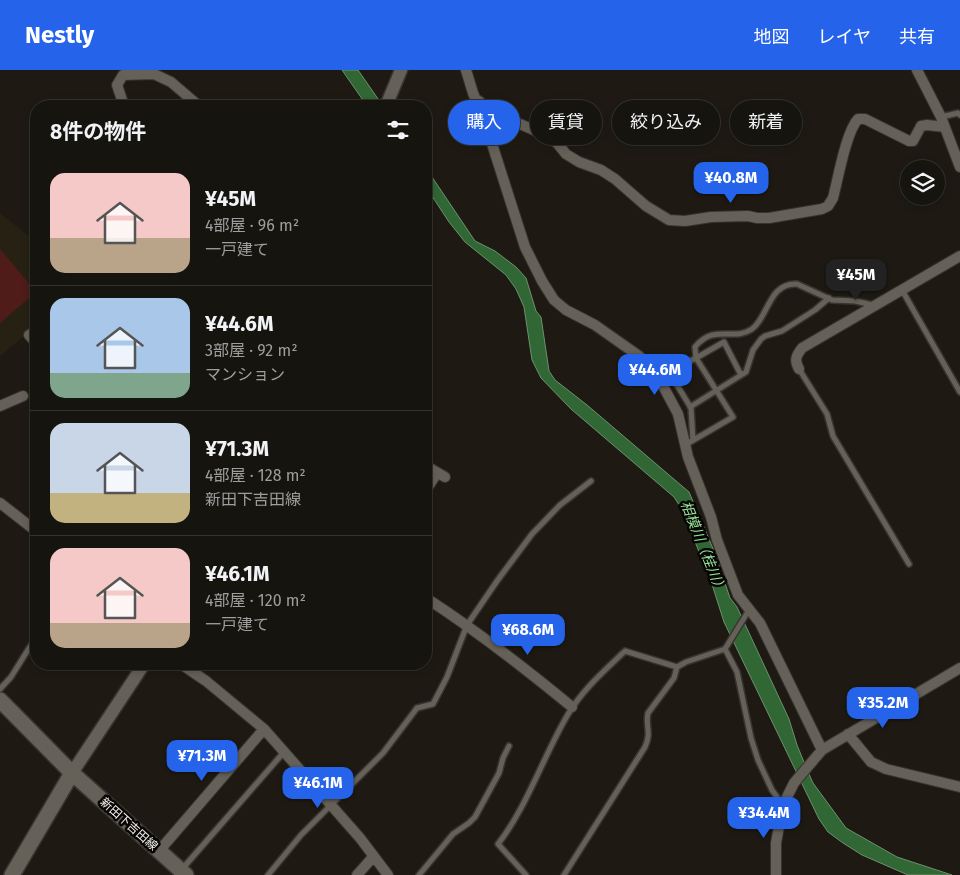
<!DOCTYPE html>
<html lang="ja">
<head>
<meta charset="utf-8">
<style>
	body { margin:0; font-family:"Fira Sans","Noto Sans JP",sans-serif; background:#1f1d17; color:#f1f3f6; height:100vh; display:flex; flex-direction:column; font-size:19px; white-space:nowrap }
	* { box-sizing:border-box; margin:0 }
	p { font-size:16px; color:#9e9e9e }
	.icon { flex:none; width:28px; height:28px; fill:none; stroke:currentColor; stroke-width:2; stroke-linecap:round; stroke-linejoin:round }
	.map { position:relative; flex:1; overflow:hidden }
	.side { position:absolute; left:30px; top:30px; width:402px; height:570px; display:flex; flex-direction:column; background:#16140e; border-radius:20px; box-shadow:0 2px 8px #0003,0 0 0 1px #35332e }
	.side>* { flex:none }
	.guide { position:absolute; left:448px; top:30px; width:438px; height:45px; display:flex; gap:10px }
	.tools { position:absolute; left:900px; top:90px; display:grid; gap:10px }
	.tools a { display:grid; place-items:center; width:45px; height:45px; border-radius:50%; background:#16140e; box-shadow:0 2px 8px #0003,0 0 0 1px #35332e; font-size:25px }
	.price { position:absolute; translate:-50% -42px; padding:0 11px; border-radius:10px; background:#2563eb; color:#fff; font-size:16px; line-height:32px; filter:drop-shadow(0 1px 2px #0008) }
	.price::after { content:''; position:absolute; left:50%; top:30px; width:15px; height:11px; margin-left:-8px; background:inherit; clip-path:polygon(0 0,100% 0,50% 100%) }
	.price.current { background:#222; color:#fff }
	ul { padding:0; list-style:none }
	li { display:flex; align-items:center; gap:15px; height:125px; padding:0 20px }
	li+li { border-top:1px solid #35332e }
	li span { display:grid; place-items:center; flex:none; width:140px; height:100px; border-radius:15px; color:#555 }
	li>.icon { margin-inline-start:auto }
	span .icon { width:60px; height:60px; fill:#fffc; stroke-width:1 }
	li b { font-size:21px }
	h2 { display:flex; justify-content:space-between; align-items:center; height:60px; padding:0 20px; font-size:21px }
	.pill { padding:0 18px; border-radius:22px; background:#16140e; box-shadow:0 2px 8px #0003,0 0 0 1px #35332e; font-size:18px; line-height:45px }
	.pill.current { background:#2563eb; color:#fff }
	header { display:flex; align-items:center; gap:30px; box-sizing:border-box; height:70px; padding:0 25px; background:#2563eb; color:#fff }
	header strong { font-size:24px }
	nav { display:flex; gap:28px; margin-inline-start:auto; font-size:18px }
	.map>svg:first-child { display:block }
	.built { fill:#272114 }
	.green { fill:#4f1c19 }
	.water { fill:#316734; stroke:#6c916c }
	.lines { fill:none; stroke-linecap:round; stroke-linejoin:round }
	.service-casing { stroke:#373531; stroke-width:8 }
	.minor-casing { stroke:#373531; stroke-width:12 }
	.tertiary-casing { stroke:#373531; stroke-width:15 }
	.secondary-casing { stroke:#373531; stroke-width:18 }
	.service { stroke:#666158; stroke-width:5 }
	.minor { stroke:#666158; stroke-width:10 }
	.tertiary { stroke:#666158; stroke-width:12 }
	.secondary { stroke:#666158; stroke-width:15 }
	.labels { text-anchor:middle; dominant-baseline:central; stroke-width:5; stroke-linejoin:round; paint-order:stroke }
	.street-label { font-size:12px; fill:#f5f3ee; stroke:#070604 }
	.water-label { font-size:14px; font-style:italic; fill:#98e599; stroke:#070604 }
</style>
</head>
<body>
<header>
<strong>Nestly</strong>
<nav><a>地図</a><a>レイヤ</a><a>共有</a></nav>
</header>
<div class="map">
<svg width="960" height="805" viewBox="0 0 960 805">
	<rect width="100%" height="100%" fill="#1e1a13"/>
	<!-- built -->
	<path class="built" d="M0 143 36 172V256L0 286Z"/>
	<!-- green -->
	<path class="green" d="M0 179 36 222 0 253Z"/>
	<!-- water -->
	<path class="water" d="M342 0H358L383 36H367Z
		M426 98 475 171 495 181 516 197 526 208 536 241 541 247 549 301 555 310 587 335 689 422 714 481 730 528 737 537 789 649 797 675 808 702 813 713 846 758 897 787 952 805H908L862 785 843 773 828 762 819 749 724 552 710 508 681 438 674 427 571 339 541 308 532 290 524 237 516 219 506 205 465 172 449 152 426 117Z"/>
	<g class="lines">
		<defs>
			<path id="service" d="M941 47 958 43 960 45
				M902 220 960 322
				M799 299 827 344 833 366 909 494
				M741 305 724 272 696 288 695 277C715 253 733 272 752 259 768 248 769 212 797 214L832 230 855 231 873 235
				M690 337 746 302 753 280 761 269 765 266 782 261 815 240 829 228
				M685 375 733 347 696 288 669 302 691 338 693 370
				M725 579 737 602 751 668 758 690 772 720 784 737
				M0 619 11 607 36 567
				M183 798 284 682
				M268 805 301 765 383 683 417 638 433 634 447 607 467 555 497 511 532 464 560 435 591 411
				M419 805 453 764 469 753 475 747 499 703 503 688 509 676
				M526 805 498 774C527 737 543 687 567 646 582 620 604 601 625 581L677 597
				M564 805 645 677C652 662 645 656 648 643L674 608 677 597 686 592 725 579 749 540"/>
			<path id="minor" d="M466 0 473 23 485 52 525 177 542 211 554 230 566 240 595 255 639 286 651 298 662 314 678 344 688 387 711 447 717 470 738 525 760 553 822 680
				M917 0 941 47 960 97
				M479 31 486 39 545 65 557 73 566 84 579 92 601 100 615 109 646 136 669 150 685 151 711 147 748 146 757 148H769L822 139 828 136 833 128C838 109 846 62 858 49H865L909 71H913L921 56 927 55 945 57
				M124 36 117 15 123 5 154 4 171 12 199 36
				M36 261 29 265 36 273
				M799 299C794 290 796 286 802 278L960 186
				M0 336 23 326
				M426 396 445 407
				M426 420 437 403
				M0 433 36 461
				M426 528C477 561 526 599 572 637
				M181 594 206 611 264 659 360 768 388 805
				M848 664 871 692 886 699 960 717
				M159 781 264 659
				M357 805 373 787
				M776 805V773L780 751 787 727 794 713 822 680 960 598"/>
			<path id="tertiary" d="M386 36 401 0
				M72 703 144 594"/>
			<path id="secondary" d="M0 630 72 703 186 805
				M12 805 72 703"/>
		</defs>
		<!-- service casing -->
		<use href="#service" class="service-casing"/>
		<!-- minor casing -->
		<use href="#minor" class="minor-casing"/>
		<!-- tertiary casing -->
		<use href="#tertiary" class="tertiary-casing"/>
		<!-- secondary casing -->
		<use href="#secondary" class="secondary-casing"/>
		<!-- service -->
		<use href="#service" class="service"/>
		<!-- minor -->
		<use href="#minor" class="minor"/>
		<!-- tertiary -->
		<use href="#tertiary" class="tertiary"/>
		<!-- secondary -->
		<use href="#secondary" class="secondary"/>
	</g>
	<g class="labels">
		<!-- street labels -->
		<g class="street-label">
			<text transform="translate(129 754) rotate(42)">新田下吉田線</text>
		</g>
		<!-- water labels -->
		<g class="water-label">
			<text transform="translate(703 477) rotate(68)">相模川（桂川）</text>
		</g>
	</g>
</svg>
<div class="tools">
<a><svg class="icon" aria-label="layers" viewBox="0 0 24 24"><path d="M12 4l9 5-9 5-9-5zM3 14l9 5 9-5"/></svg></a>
</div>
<b class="price" style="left:731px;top:134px">¥40.8M</b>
<b class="price current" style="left:856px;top:231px">¥45M</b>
<b class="price" style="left:655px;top:326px">¥44.6M</b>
<b class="price" style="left:528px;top:586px">¥68.6M</b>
<b class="price" style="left:883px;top:659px">¥35.2M</b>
<b class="price" style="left:202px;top:712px">¥71.3M</b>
<b class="price" style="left:318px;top:739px">¥46.1M</b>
<b class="price" style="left:764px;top:769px">¥34.4M</b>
<div class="guide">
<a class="pill current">購入</a>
<a class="pill">賃貸</a>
<a class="pill">絞り込み</a>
<a class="pill">新着</a>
</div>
<section class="side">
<h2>8件の物件<svg class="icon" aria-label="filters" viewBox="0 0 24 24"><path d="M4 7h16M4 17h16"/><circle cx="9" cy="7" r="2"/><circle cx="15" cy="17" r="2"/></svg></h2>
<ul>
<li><span style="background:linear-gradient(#f6c9c9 65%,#b9a48a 0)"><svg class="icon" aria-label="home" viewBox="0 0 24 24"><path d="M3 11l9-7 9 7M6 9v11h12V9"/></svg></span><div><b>¥45M</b><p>4部屋 · 96 m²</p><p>一戸建て</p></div></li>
<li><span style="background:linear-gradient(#a9c7e8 75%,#7fa58c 0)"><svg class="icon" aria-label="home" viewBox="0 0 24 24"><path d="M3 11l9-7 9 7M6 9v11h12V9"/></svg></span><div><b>¥44.6M</b><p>3部屋 · 92 m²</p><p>マンション</p></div></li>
<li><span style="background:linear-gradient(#c9d6e8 70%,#c2b280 0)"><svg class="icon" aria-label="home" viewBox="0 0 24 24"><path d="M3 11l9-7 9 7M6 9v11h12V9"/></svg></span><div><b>¥71.3M</b><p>4部屋 · 128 m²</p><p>新田下吉田線</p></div></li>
<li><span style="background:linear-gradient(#f6c9c9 75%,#b9a48a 0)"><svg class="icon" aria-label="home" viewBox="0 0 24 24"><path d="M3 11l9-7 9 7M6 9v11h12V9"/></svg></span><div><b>¥46.1M</b><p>4部屋 · 120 m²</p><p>一戸建て</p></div></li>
</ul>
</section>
</div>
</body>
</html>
